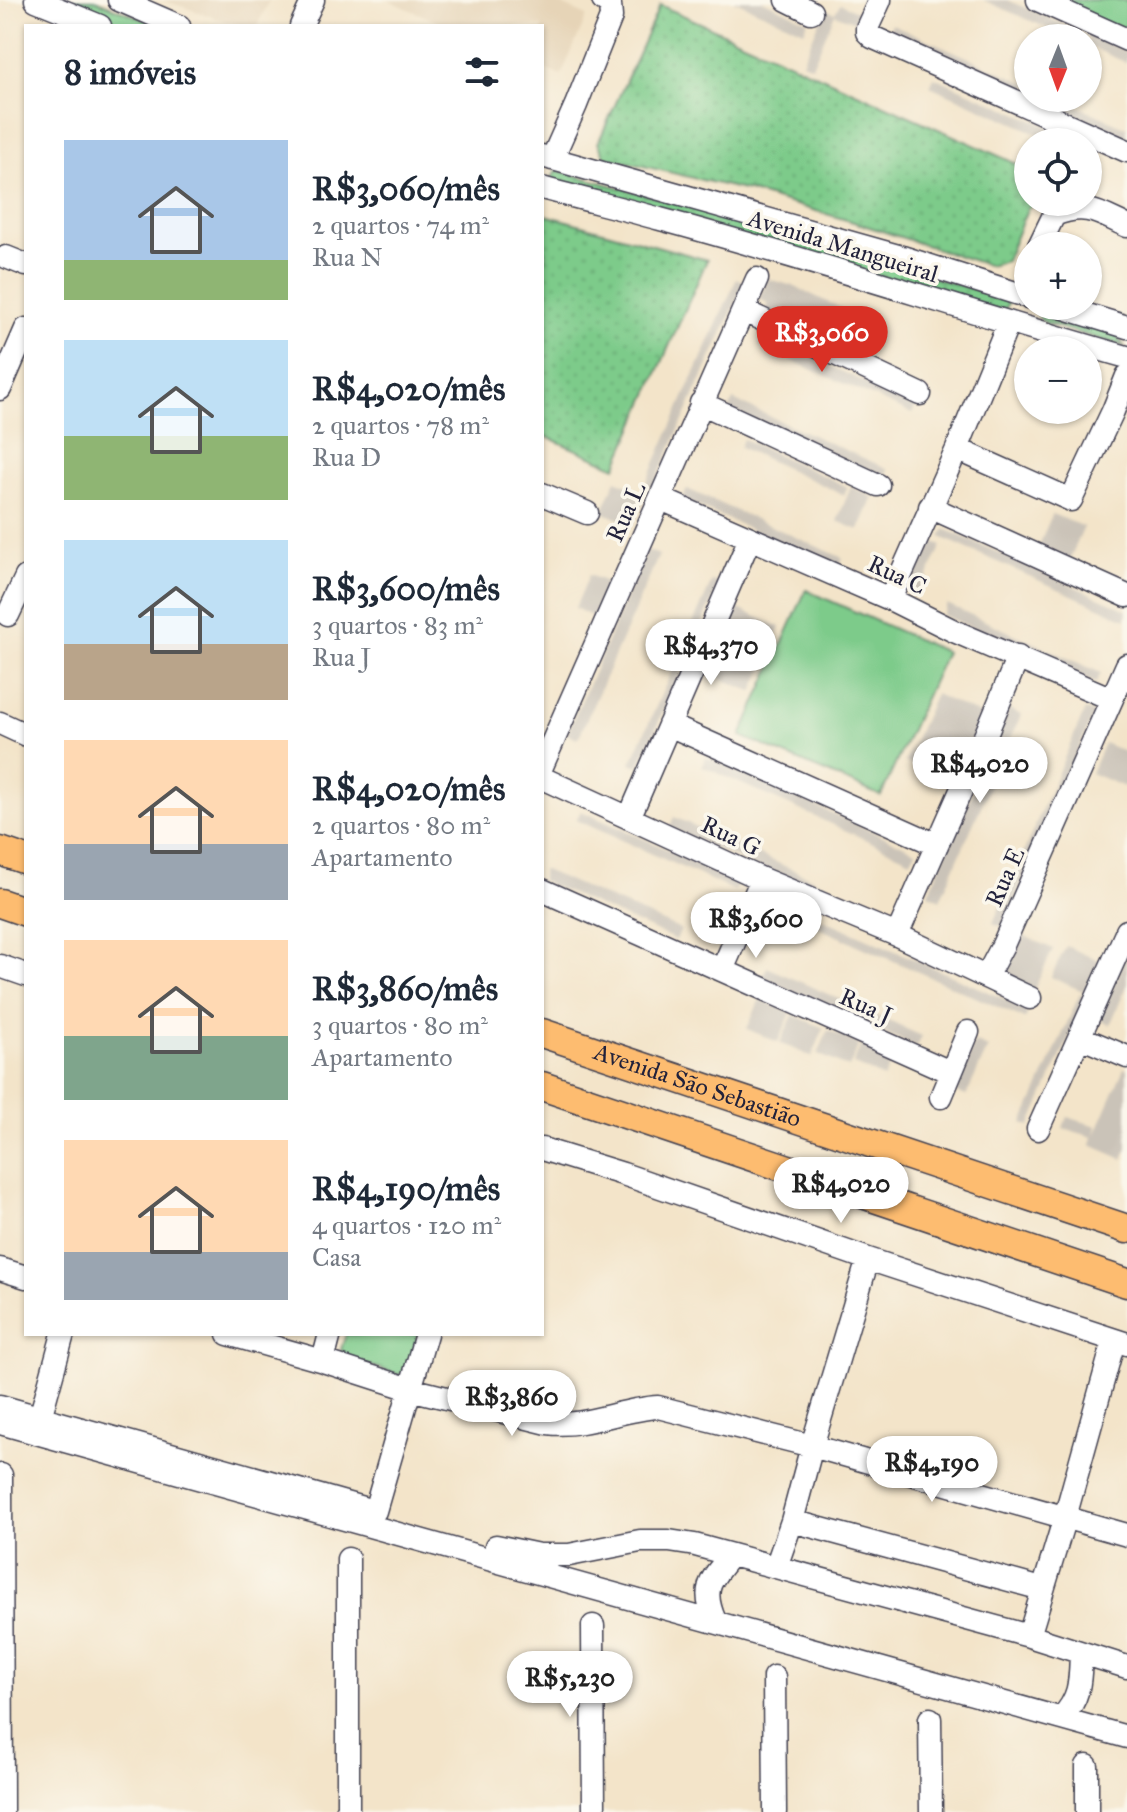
<!DOCTYPE html>
<html lang="pt">
<head>
<meta charset="utf-8">
<style>
	body { margin:0; font-family:"IM FELL Great Primer",serif; background:#f6f6f7; color:#1f2937; height:100vh; display:flex; flex-direction:column; font-size:30px; white-space:nowrap }
	* { box-sizing:border-box; margin:0 }
	p { font-size:26px; color:#747a83 }
	.icon { flex:none; width:44px; height:44px; fill:none; stroke:currentColor; stroke-width:2; stroke-linecap:round; stroke-linejoin:round }
	.map { position:relative; flex:1; overflow:hidden }
	.details { position:absolute; left:24px; top:24px; width:520px; height:1312px; display:flex; flex-direction:column; background:#fff; border-radius:0px; box-shadow:0 2px 6px #0004 }
	.details>* { flex:none }
	.needle { width:52px; rotate:181deg }
	.fabs { position:absolute; left:1014px; top:24px; display:grid; gap:16px }
	.fabs a { display:grid; place-items:center; width:88px; height:88px; border-radius:50%; background:#fff; box-shadow:0 2px 6px #0004; font-size:40px }
	.price { position:absolute; translate:-50% -68px; padding:0 18px; border-radius:28px; background:#fff; color:#222; font-size:26px; line-height:52px; filter:drop-shadow(0 2px 4px #0008) }
	.price::after { content:''; position:absolute; left:50%; top:48px; width:24px; height:18px; margin-left:-12px; background:inherit; clip-path:polygon(0 0,100% 0,50% 100%) }
	.price.selected { background:#d93025; color:#fff }
	ul { padding:0; list-style:none }
	li { display:flex; align-items:center; gap:24px; height:200px; padding:0 40px }
	li span { display:grid; place-items:center; flex:none; width:224px; height:160px; border-radius:0px; color:#555 }
	li>.icon { margin-inline-start:auto }
	span .icon { width:96px; height:96px; fill:#fffc; stroke-width:1 }
	li b { font-size:34px }
	h2 { display:flex; justify-content:space-between; align-items:center; height:96px; padding:0 40px; font-size:34px }
	.map>svg:first-child { display:block }
	.built { fill:#e6d4b7 }
	.industrial { fill:#cac3b8 }
	.grass { fill:url(#grass-dots); stroke:#507662; stroke-width:2 }
	.park { fill:#7dcb8a; stroke:#507662; stroke-width:2 }
	.lines { fill:none; stroke-linecap:round; stroke-linejoin:round }
	.minor-casing { stroke:#413f50; stroke-width:25 }
	.major-casing { stroke:#413f50; stroke-width:31 }
	.minor { stroke:#fff; stroke-width:22 }
	.major { stroke:#fdbc70; stroke-width:28 }
	.labels { text-anchor:middle; dominant-baseline:central; stroke-width:7; stroke-linejoin:round; paint-order:stroke }
	.street-label { font-size:24px; fill:#22223b; stroke:#fbf7ec }
</style>
</head>
<body>
<div class="map">
<svg width="1127" height="1812" viewBox="0 0 1127 1812">
	<defs>
		<pattern id="grass-dots" width="8" height="8" patternUnits="userSpaceOnUse" patternTransform="scale(2)"><rect width="8" height="8" fill="#7dcb8a"/><path d="M2 2h.1M6 6h.1" fill="none" stroke="#6cae78" stroke-width="1.8" stroke-linecap="round"/></pattern>
	</defs>
	<rect width="100%" height="100%" fill="#fbf7ec"/>
	<filter id="ink" filterUnits="userSpaceOnUse"><feTurbulence type="fractalNoise" baseFrequency=".0125" numOctaves="2"/><feDisplacementMap in="SourceGraphic" scale="16" xChannelSelector="R" yChannelSelector="G"/><feConvolveMatrix kernelMatrix="1 2 1 2 8 2 1 2 1" color-interpolation-filters="sRGB"/></filter>
	<filter id="wash" filterUnits="userSpaceOnUse"><feTurbulence type="fractalNoise" baseFrequency=".006" numOctaves="4" result="noise"/><feDisplacementMap in="SourceGraphic" scale="32" xChannelSelector="R" yChannelSelector="G"/><feGaussianBlur stdDeviation="1.8" result="paint"/><feColorMatrix in="noise" values="0 0 0 0 0 0 0 0 0 0 0 0 0 0 0 0 0 1.4 0 .05"/><feComposite in="paint" operator="in"/></filter>
	<g filter="url(#wash)">
		<rect width="100%" height="100%" fill="#f3e4c9"/>
		<!-- built -->
		<path class="built" d="M163 0H269L257 26H240Z
			M388 0H551L587 16 561 76 542 68V26H447Z"/>
		<!-- industrial -->
		<path class="industrial" d="M733 0H762L808 21 804 31Z
			M983 0H1007L1127 52V63L1088 46V38H1070Z
			M840 4 859 12 855 22 835 14 812 66 802 62 825 9 835 13Z
			M892 24 1028 84V96L887 34Z
			M934 77 1065 134 1061 142H1057L930 86Z
			M1031 98H1059L1127 128V140Z
			M737 278 745 282 652 490 645 486Z
			M768 279 793 286 856 315 842 347 765 314 768 303 759 299Z
			M763 336 916 405 912 414 759 346Z
			M733 400 888 469 884 479 729 410Z
			M743 439 848 487 844 495 740 447Z
			M616 480 647 494 633 525 602 512Z
			M851 487 873 497 859 530 837 521Z
			M687 489 843 558 838 568 682 499Z
			M1052 514 1084 527 1069 561 1038 548Z
			M945 529 1127 610 1126 619 941 537Z
			M929 540 942 545 920 593 908 587Z
			M647 550 659 555 578 739 567 734Z
			M589 575 611 584 595 618 575 608Z
			M712 581 720 584 639 766 631 763Z
			M947 604 1101 673 1096 683 943 615Z
			M734 607 780 627 753 692 706 672Z
			M935 694 983 716 953 781H950L905 762Z
			M1009 709 1021 715 940 900 928 894Z
			M1085 710 1094 713 1002 927 993 923Z
			M1104 743 1127 753V781L1124 787 1091 773Z
			M706 757 916 851 911 860 702 766Z
			M581 811 739 881 735 891 576 820Z
			M674 817 859 899 854 910 669 828Z
			M542 869 681 930 676 940 542 881Z
			M798 908 1029 1010 1025 1019 794 917Z
			M1020 934 1053 949 1033 992 1002 973Z
			M1066 946 1102 962 1087 993 1051 977Z
			M1127 955V986L1110 1025 1099 1020Z
			M767 967 922 1036 917 1047 762 979Z
			M1080 994 1087 997 1030 1126 1023 1123Z
			M760 999 791 1013 778 1042 747 1029Z
			M793 1015 824 1028 812 1057 780 1043Z
			M828 1030 859 1044 849 1068 818 1054Z
			M975 1042 988 1048 966 1096 954 1091Z
			M861 1045 893 1058 884 1078 853 1064Z
			M1124 1068 1127 1069V1149L1123 1159 1091 1145 1093 1137 1063 1128 1067 1117 1097 1126 1095 1135Z"/>
		<!-- grass -->
		<path class="grass" d="M660 5 1028 169V202H1045L1028 207 1006 261 990 266 857 223 748 191 605 157 598 143Z
			M556 170 771 229 1009 300 1004 312 550 182Z
			M542 214 707 260 616 467 542 435V264L546 255 542 245Z
			M1034 308H1037L1112 330 1124 346 1047 324 1041 320Z"/>
		<!-- park -->
		<path class="park" d="M58 0H95L160 26H123Z
			M1058 0H1127V36Z
			M806 590 946 652 881 796 741 736Z
			M346 1334H418L410 1366 400 1375 345 1358 341 1349Z"/>
	</g>
	<g filter="url(#ink)">
		<g class="lines">
			<defs>
				<path id="minor" d="M36 0 100 26
					M119 0 179 26
					M787 0 811 12
					M880 0 867 28V32L872 37 1127 151
					M1038 0 1127 40
					M301 26 313 0
					M542 156 902 257 1028 297
					M552 159 576 105 611 17 610 5 603 0
					M542 188C581 199 621 208 660 219 817 261 971 313 1127 357
					M1039 246 1054 215C1086 202 1099 213 1127 226
					M6 257 26 265
					M1058 306 1127 327
					M744 311 920 394
					M1008 324 957 449 1071 500 1113 411 1127 376
					M0 389 26 329
					M701 403 878 485
					M542 494 587 513
					M661 499 890 599 954 631 1112 699
					M930 507 1127 596
					M890 599 957 449
					M8 615 26 577
					M0 723 26 735
					M669 725 937 845
					M542 766 757 279
					M542 778 762 879 897 935 1030 998
					M629 818 750 538
					M542 890 950 1072
					M897 935 986 734 1018 657
					M0 966 26 975
					M722 970 762 879
					M986 977 1003 945 1127 665
					M1080 1037 1127 1057
					M941 1097 968 1032
					M1038 1129 1127 931
					M542 1149 623 1174 868 1259 1127 1344
					M0 1269 26 1277
					M228 1334 323 1361 410 1389 548 1423C585 1428 621 1409 658 1407L812 1446 1127 1535
					M323 1361 330 1334
					M0 1406 363 1508
					M40 1418 63 1334
					M0 1423 1127 1737
					M1 1475 2 1812
					M375 1511 426 1334
					M792 1521 1042 1589
					M496 1546 539 1555H569L640 1541H669L695 1545 1029 1636 1127 1667
					M348 1559V1812
					M776 1567 792 1521 812 1446 868 1259
					M715 1621C701 1589 710 1580 731 1555
					M593 1626 594 1812
					M1029 1636 1065 1517 1114 1341
					M774 1677 775 1812
					M1061 1718C1081 1698 1080 1680 1081 1653
					M930 1719 931 1812
					M1087 1766V1812"/>
				<g id="major">
					<path d="M0 851 26 860"/>
					<path d="M0 903 26 912"/>
					<path id="s1" d="M542 1033 1127 1229"/>
					<path d="M542 1086 1127 1283"/>
				</g>
			</defs>
			<!-- minor casing -->
			<use href="#minor" class="minor-casing"/>
			<!-- major casing -->
			<use href="#major" class="major-casing"/>
			<!-- minor -->
			<use href="#minor" class="minor"/>
			<!-- major -->
			<use href="#major" class="major"/>
		</g>
	</g>
	<g class="labels">
		<!-- street labels -->
		<g class="street-label">
			<text transform="translate(843 246) rotate(17)">Avenida Mangueiral</text>
			<text transform="translate(626 512) rotate(-66)">Rua L</text>
			<text transform="translate(897 575) rotate(25)">Rua C</text>
			<text transform="translate(731 836) rotate(25)">Rua G</text>
			<text transform="translate(1005 877) rotate(-66)">Rua E</text>
			<text transform="translate(866 1006) rotate(24)">Rua J</text>
			<text stroke="none"><textPath href="#s1" startOffset="164">Avenida São Sebastião</textPath></text>
		</g>
	</g>
</svg>
<div class="fabs">
<a><svg class="needle" viewBox="-14 -14 28 28"><path d="M0-13l5 13h-10z" fill="#e53935"/><path d="M0 13l5-13h-10z" fill="#747a83"/></svg></a>
<a><svg class="icon" aria-label="locate" viewBox="0 0 24 24"><circle cx="12" cy="12" r="6"/><path d="M12 2v4M12 18v4M2 12h4M18 12h4"/></svg></a>
<a>+</a>
<a>−</a>
</div>
<b class="price selected" style="left:822px;top:374px">R$3,060</b>
<b class="price" style="left:711px;top:687px">R$4,370</b>
<b class="price" style="left:980px;top:805px">R$4,020</b>
<b class="price" style="left:756px;top:960px">R$3,600</b>
<b class="price" style="left:841px;top:1225px">R$4,020</b>
<b class="price" style="left:512px;top:1438px">R$3,860</b>
<b class="price" style="left:932px;top:1504px">R$4,190</b>
<b class="price" style="left:570px;top:1719px">R$5,230</b>
<section class="details">
<h2>8 imóveis<svg class="icon" aria-label="filters" viewBox="0 0 24 24"><path d="M4 7h16M4 17h16"/><circle cx="9" cy="7" r="2"/><circle cx="15" cy="17" r="2"/></svg></h2>
<ul>
<li><span style="background:linear-gradient(#a9c7e8 75%,#8fb573 0)"><svg class="icon" aria-label="home" viewBox="0 0 24 24"><path d="M3 11l9-7 9 7M6 9v11h12V9"/></svg></span><div><b>R$3,060/mês</b><p>2 quartos · 74 m²</p><p>Rua N</p></div></li>
<li><span style="background:linear-gradient(#bfe0f5 60%,#8fb573 0)"><svg class="icon" aria-label="home" viewBox="0 0 24 24"><path d="M3 11l9-7 9 7M6 9v11h12V9"/></svg></span><div><b>R$4,020/mês</b><p>2 quartos · 78 m²</p><p>Rua D</p></div></li>
<li><span style="background:linear-gradient(#bfe0f5 65%,#b9a48a 0)"><svg class="icon" aria-label="home" viewBox="0 0 24 24"><path d="M3 11l9-7 9 7M6 9v11h12V9"/></svg></span><div><b>R$3,600/mês</b><p>3 quartos · 83 m²</p><p>Rua J</p></div></li>
<li><span style="background:linear-gradient(#ffd9b3 65%,#9aa5b1 0)"><svg class="icon" aria-label="home" viewBox="0 0 24 24"><path d="M3 11l9-7 9 7M6 9v11h12V9"/></svg></span><div><b>R$4,020/mês</b><p>2 quartos · 80 m²</p><p>Apartamento</p></div></li>
<li><span style="background:linear-gradient(#ffd9b3 60%,#7fa58c 0)"><svg class="icon" aria-label="home" viewBox="0 0 24 24"><path d="M3 11l9-7 9 7M6 9v11h12V9"/></svg></span><div><b>R$3,860/mês</b><p>3 quartos · 80 m²</p><p>Apartamento</p></div></li>
<li><span style="background:linear-gradient(#ffd9b3 70%,#9aa5b1 0)"><svg class="icon" aria-label="home" viewBox="0 0 24 24"><path d="M3 11l9-7 9 7M6 9v11h12V9"/></svg></span><div><b>R$4,190/mês</b><p>4 quartos · 120 m²</p><p>Casa</p></div></li>
</ul>
</section>
</div>
</body>
</html>
